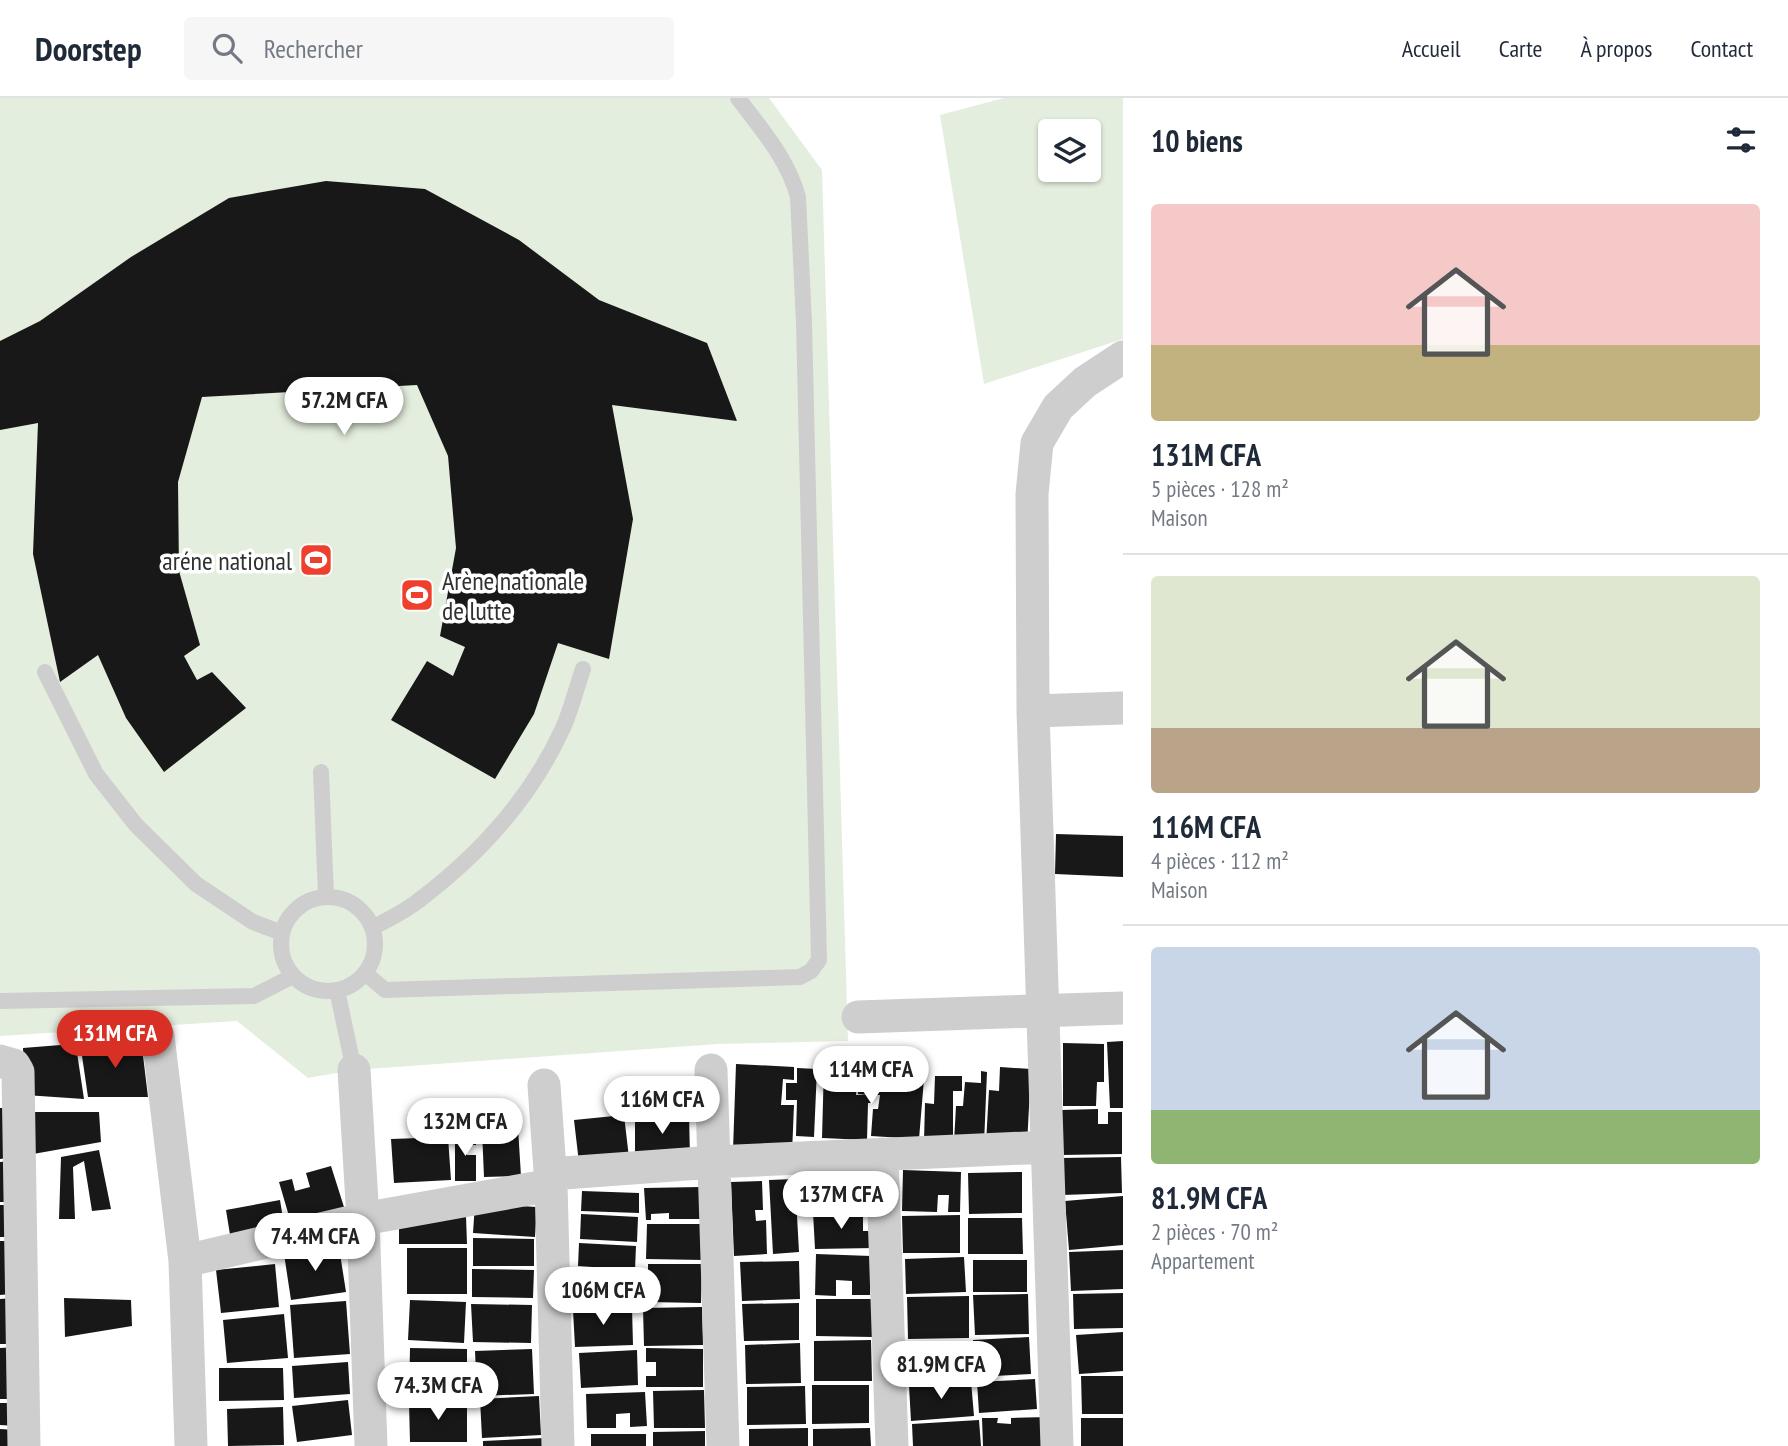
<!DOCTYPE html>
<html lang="fr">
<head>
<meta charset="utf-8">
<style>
	body { margin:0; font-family:"PT Sans Narrow",sans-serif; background:#f6f6f7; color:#1f2937; height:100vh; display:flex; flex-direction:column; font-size:26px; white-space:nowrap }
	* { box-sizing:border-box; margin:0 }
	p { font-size:23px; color:#747a83 }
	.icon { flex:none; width:38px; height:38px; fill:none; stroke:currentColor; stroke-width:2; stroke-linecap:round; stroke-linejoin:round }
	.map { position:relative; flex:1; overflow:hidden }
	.panel { display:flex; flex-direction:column; background:#fff; width:665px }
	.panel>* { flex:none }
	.tools { position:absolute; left:1038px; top:21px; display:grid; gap:14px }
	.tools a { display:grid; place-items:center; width:63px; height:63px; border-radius:7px; background:#fff; box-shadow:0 2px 5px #0004; font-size:35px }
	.price { position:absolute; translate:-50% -60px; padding:0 16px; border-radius:24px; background:#fff; color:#222; font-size:23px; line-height:46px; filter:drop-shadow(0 2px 4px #0008) }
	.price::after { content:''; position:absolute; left:50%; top:42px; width:21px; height:16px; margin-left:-10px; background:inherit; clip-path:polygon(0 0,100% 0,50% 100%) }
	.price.current { background:#d93025; color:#fff }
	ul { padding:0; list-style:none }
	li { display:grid; align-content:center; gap:14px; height:371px; padding:0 28px }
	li+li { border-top:2px solid #e0e1e3 }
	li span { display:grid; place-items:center; height:217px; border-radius:7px; color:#555 }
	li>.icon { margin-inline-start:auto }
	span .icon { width:126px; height:126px; fill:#fffc; stroke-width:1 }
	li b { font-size:30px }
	h2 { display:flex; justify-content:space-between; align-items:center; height:84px; padding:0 28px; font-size:30px }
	header { display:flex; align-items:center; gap:42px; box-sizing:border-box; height:98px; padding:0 35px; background:#fff; border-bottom:2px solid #e0e1e3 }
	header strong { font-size:33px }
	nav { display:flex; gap:38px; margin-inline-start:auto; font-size:24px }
	.search { width:490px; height:63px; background:#f6f6f7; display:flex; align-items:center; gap:18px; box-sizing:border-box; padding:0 24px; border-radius:7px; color:#747a83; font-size:26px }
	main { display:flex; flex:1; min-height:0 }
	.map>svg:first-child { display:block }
	.green { fill:#e4eede; fill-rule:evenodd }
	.building { fill:#181818 }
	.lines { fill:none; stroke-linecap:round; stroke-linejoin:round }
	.service { stroke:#cecece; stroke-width:16 }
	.minor { stroke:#cecece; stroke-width:33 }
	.labels { text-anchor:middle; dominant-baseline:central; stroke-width:7; stroke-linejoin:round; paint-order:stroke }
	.poi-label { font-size:26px; fill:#313131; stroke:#fff; text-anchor:end }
</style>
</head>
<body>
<header>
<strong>Doorstep</strong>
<div class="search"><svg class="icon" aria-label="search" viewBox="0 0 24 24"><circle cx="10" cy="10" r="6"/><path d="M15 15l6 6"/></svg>Rechercher</div>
<nav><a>Accueil</a><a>Carte</a><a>À propos</a><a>Contact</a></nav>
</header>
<main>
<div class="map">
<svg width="1123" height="1348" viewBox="0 0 1123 1348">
	<rect width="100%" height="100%" fill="#fff"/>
	<!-- green -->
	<path class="green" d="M0 0H769L822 72 848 943 718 946 354 972 308 980 237 923 0 938Z
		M1004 0H1123V241L984 286 940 17ZM1050 33H1088V72H1050Z"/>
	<!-- building -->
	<path class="building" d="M326 83 425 91 519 142 599 202 707 245 737 323 612 307 633 421 609 561 558 545 534 616 495 681 391 622 427 563 453 578 465 549 440 538 456 450 448 358 417 287 202 299 178 384 179 473 200 547 184 558 197 582 212 574 246 610 164 674 126 620 98 557 60 584 33 456 38 325 0 332V243L40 223 131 159 229 100Z
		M1056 736 1123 738V779L1055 776Z
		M141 941 148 999H88L81 951Z
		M1123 943V1010H1110L1107 944Z
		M1063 945 1104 946V984H1097L1096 1008H1063Z
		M73 946 76 948 84 1001 25 997 23 950Z
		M736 966 794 969V982L783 981 781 1007H794L792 1055 733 1052Z
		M824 967H843V989H850L851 976H857L856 997H868L858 996 860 975 924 981 919 1041 871 1038 873 1011H878L880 997H872L871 1005H868L867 1042 822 1040Z
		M1000 969 1031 971 1027 1047 986 1045 989 992 999 993Z
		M797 970 817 971 814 1039 796 1038 797 1002H786V985H797Z
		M981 973 987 974 984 1046 954 1044 956 1008H963L965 984 981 985Z
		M935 978H962V993H953V1044L924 1043 925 1005 934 1006Z
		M0 1010H8V1060L0 1061Z
		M1098 1011V1026H1108V1014H1122V1056L1061 1057V1012Z
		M31 1014H99L101 1044 33 1056Z
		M689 1015 690 1060H635V1016Z
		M624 1017 629 1060 579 1065 574 1022Z
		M518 1030 521 1078 484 1079 482 1032Z
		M455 1035H476V1047H467V1057H476V1083H455Z
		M448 1039 451 1082 394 1085 391 1041Z
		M99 1052 111 1111 92 1113 84 1063 73 1069 75 1121H59L61 1059Z
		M1121 1059 1122 1095 1062 1097 1061 1060Z
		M9 1063 8 1104H0V1064Z
		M331 1068 344 1109 291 1125 279 1084 292 1081 295 1093 310 1089 306 1075Z
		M804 1070 827 1071 826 1091 843 1092V1073L866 1074 865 1109 803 1108Z
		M903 1072 961 1074 960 1114H948L949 1097H938L937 1114 902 1113Z
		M1022 1074V1115L969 1116 968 1075Z
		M795 1081 799 1154 773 1156 769 1082Z
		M762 1083 763 1112H755L756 1123 766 1122 767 1156 734 1158 731 1084Z
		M701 1089V1121H669V1115L651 1116V1122H646L644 1090Z
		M582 1093 639 1095V1115L581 1113Z
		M1123 1098V1147L1069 1152 1065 1103Z
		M280 1102 285 1133 231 1143 226 1112Z
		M475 1105 537 1109 535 1139 473 1135Z
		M0 1107H4L5 1139H0Z
		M863 1113V1133H874V1150L815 1151 813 1114Z
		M581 1116 638 1119 637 1144 580 1141Z
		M960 1117V1155H903L902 1118Z
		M466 1118 467 1146H399V1119Z
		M968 1120H1022L1023 1156H968Z
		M647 1126H704V1162L646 1161Z
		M473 1140 534 1141V1168H473Z
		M0 1143H7L11 1196 0 1197Z
		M579 1145 636 1148 635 1172 578 1168Z
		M339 1149 346 1194 291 1202 284 1156Z
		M407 1150H467V1196H407Z
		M1123 1152V1191L1071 1193 1069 1154Z
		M816 1156 871 1158 870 1197H852V1183L836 1182V1198L815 1197Z
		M964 1159 966 1194 906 1196 905 1161Z
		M973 1162H1027V1194H973Z
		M799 1163 800 1201 742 1203 740 1164Z
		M275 1166 279 1209 221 1215 216 1172Z
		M648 1166H702L701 1205 648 1204Z
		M472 1171 534 1172 533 1200 472 1199Z
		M628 1173 629 1204 574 1205 573 1175Z
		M1123 1195V1230L1074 1231 1073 1196Z
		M1028 1196 1029 1236 975 1237 973 1197Z
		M969 1198V1240L908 1241 907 1199Z
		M13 1200 15 1246H0V1201Z
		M64 1200 131 1202 132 1228 65 1239Z
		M816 1201H872V1239L816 1238Z
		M410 1202 466 1204 464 1245 408 1242Z
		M346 1203 350 1256 294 1260 290 1207Z
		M799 1205V1242L744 1243 742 1206Z
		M471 1206 532 1207 531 1245 473 1244Z
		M702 1209 703 1247 644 1248 643 1210Z
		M632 1210 633 1247 575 1249 573 1212Z
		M284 1216 288 1260 227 1265 223 1222Z
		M1123 1234V1273L1079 1276 1076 1237Z
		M1029 1239 1031 1276 975 1279 973 1242Z
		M871 1242 872 1283H814V1243Z
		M968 1243 969 1281 909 1283 908 1245Z
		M800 1245 801 1285 746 1286 745 1247Z
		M18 1249V1301H0V1250Z
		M410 1250 467 1251V1301L409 1300Z
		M646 1250 703 1251V1289H646V1278H656V1264H646Z
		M532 1251 534 1296 477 1298 475 1253Z
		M637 1252 638 1287 581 1290 579 1255Z
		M348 1264 350 1296 294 1300 292 1268Z
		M219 1270H283L284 1302 219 1303Z
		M1081 1278H1123V1316H1082Z
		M1035 1281 1037 1311 979 1315 977 1284Z
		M971 1283 974 1318 911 1323 909 1288Z
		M812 1287H869V1325L812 1326Z
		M805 1288 806 1326 747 1327V1289Z
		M704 1292 705 1330H654L653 1293Z
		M645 1294 647 1328 630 1329V1315L616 1316V1330H587L586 1296Z
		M539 1298 541 1337 482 1340 480 1301Z
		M348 1302 352 1337 297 1344 292 1308Z
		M0 1305H16L17 1328 0 1327Z
		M409 1305H467V1344H410Z
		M283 1309 284 1347 228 1348 227 1311Z
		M1048 1319 1049 1348H983L982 1320H998L997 1325 1011 1326V1320Z
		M1081 1320H1123V1348H1081Z
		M979 1322 981 1348H913L912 1326Z
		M808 1330V1348H749V1331Z
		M870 1330 871 1348H813V1331Z
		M0 1331 16 1332V1348H0Z
		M705 1333V1348H653V1334Z
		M591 1336H646V1348H591Z
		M544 1340 545 1348H483V1343Z"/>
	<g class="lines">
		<!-- service -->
		<path class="service" d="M45 574 96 676 136 727 196 786 253 824 282 835
			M321 674 326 798
			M281 846a47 47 0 1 1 94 0a47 47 0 1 1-94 0Z
			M372 830C387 822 404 814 418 803 478 758 530 701 562 632 571 613 576 591 583 571
			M365 875 385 892 800 879 811 873 819 862 804 224 798 99C788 61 761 31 738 0
			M337 892 354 972
			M0 903 254 898 293 878"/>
		<!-- minor -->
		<path class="minor" d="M1033 613 1123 610
			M858 919 1123 910
			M158 938 185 1163 191 1348
			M0 963 14 967 18 974 24 1348
			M354 972 363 1121 371 1348
			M711 972 723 1348
			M544 987 551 1087 558 1348
			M882 1056 892 1348
			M550 1076 714 1064 1047 1049
			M185 1163 363 1121 551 1087
			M1057 1348 1033 613 1032 396 1037 345 1058 309 1085 284 1123 259"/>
	</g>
	<!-- icons -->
	<defs>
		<symbol id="stadium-square" viewBox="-11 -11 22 22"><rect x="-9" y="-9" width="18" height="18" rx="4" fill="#ee402d" stroke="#fff"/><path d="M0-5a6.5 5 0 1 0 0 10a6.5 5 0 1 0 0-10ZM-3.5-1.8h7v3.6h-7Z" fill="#fff"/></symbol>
	</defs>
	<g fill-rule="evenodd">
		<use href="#stadium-square" x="297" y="443" width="38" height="38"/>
		<use href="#stadium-square" x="398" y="478" width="38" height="38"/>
	</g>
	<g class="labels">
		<!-- poi labels -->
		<g class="poi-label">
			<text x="292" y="462">aréne national</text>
			<text x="442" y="482" text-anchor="start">Arène nationale<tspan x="442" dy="30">de lutte</tspan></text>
		</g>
	</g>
</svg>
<div class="tools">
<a><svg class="icon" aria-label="layers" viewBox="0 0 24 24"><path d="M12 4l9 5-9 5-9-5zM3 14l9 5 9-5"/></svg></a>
</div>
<b class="price" style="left:344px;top:339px">57.2M CFA</b>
<b class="price current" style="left:115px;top:972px">131M CFA</b>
<b class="price" style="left:871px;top:1008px">114M CFA</b>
<b class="price" style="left:662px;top:1038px">116M CFA</b>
<b class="price" style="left:465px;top:1060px">132M CFA</b>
<b class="price" style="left:841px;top:1133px">137M CFA</b>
<b class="price" style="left:315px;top:1175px">74.4M CFA</b>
<b class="price" style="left:603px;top:1229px">106M CFA</b>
<b class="price" style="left:941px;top:1303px">81.9M CFA</b>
<b class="price" style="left:438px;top:1324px">74.3M CFA</b>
</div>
<section class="panel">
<h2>10 biens<svg class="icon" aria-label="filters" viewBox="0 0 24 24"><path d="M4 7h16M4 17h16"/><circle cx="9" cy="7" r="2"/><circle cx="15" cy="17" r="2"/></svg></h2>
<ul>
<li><span style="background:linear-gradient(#f6c9c9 65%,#c2b280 0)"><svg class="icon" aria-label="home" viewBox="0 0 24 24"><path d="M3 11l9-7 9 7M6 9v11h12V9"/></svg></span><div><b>131M CFA</b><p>5 pièces · 128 m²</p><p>Maison</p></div></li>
<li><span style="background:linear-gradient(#dfe7d0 70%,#b9a48a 0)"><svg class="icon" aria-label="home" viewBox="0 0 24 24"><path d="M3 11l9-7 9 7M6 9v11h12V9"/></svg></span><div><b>116M CFA</b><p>4 pièces · 112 m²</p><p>Maison</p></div></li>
<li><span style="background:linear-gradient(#c9d6e8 75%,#8fb573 0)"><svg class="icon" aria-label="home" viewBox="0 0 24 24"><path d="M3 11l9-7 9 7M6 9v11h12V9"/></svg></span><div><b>81.9M CFA</b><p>2 pièces · 70 m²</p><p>Appartement</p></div></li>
</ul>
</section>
</main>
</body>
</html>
